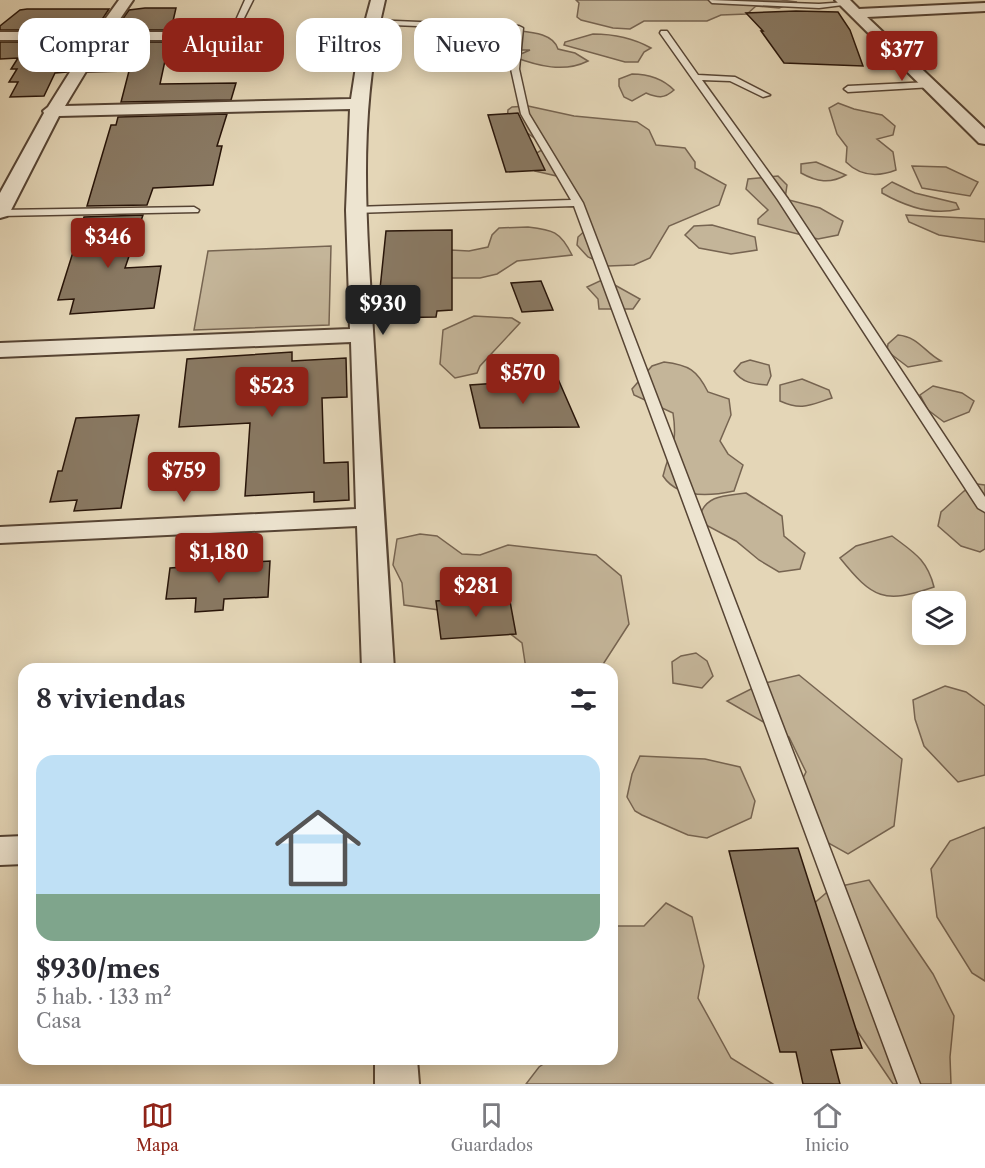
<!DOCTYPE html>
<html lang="es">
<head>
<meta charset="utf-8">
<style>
	body { margin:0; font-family:"Libre Caslon Text",serif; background:#f2f2f3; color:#2b2b33; height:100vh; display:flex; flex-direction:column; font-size:22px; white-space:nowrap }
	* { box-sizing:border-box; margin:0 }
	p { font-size:20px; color:#7c7c81 }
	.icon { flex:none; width:33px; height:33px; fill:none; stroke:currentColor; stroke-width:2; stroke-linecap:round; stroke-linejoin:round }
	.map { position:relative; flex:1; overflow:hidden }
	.drawer { position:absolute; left:18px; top:663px; width:600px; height:402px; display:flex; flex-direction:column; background:#fff; border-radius:18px; box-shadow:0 3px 15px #0003 }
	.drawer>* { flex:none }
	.banner { position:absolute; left:18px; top:18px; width:600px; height:54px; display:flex; gap:12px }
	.buttons { position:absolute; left:912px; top:591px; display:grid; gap:12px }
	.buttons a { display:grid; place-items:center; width:54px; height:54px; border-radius:12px; background:#fff; box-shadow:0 3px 15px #0003; font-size:30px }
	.price { position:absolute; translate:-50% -51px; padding:0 14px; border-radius:6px; background:#8f2418; color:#fff; font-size:20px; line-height:39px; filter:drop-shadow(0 2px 3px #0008) }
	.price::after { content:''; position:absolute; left:50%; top:36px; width:18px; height:14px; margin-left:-9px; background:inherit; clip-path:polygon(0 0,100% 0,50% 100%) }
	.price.on { background:#222; color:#fff }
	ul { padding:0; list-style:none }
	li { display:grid; align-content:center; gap:12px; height:318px; padding:0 18px }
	li span { display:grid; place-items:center; height:186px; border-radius:18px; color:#555 }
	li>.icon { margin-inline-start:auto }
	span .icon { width:108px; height:108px; fill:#fffc; stroke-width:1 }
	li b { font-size:26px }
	h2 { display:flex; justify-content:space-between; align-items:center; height:72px; padding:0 18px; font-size:26px }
	.tag { padding:0 21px; border-radius:18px; background:#fff; box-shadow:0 3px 15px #0003; font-size:21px; line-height:54px }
	.tag.on { background:#8f2418; color:#fff }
	.tabs { display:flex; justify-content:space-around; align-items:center; height:84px; border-top:2px solid #e1e1e2; background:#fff; font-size:16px; color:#7c7c81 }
	.tabs a { display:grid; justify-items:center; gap:3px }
	.tabs .on { color:#8f2418 }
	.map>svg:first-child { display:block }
	.green { fill:#c4b599; stroke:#766451; stroke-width:1.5 }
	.building { fill:#897963; stroke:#271409; stroke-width:1.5 }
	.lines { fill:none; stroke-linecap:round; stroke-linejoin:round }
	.service-casing { stroke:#564434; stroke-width:3 }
	.minor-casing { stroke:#564434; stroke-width:4 }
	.service { fill:#ede4d0; fill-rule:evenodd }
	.minor { fill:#ede4d0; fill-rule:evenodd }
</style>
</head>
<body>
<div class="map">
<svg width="985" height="1084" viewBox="0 0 985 1084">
	<rect width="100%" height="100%" fill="#e4d6b7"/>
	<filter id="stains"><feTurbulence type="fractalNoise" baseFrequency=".00333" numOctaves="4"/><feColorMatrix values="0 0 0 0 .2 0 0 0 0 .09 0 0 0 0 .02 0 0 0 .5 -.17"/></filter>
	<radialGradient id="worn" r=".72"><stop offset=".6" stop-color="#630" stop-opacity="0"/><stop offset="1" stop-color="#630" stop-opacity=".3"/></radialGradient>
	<!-- green -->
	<path class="green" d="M576 0H781L797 2 779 8 756 6 747 14 721 15 707 21H644L630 29 613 28 581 20 577 17 579 3Z
		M512 30C527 32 553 32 558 49L575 53 588 61C564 73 538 66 514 57L530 50H518L500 43 495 35Z
		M593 34C614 34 633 38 651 48L644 52 638 62H625L564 45 565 42Z
		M632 74C648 74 662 78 674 90 664 99 658 98 646 93L632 101 624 97 619 86V79Z
		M838 103 854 109 882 115 895 126 893 135 877 139 893 152 896 170C878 177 860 176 846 162L847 147 837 134 829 108Z
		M528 106 574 116 637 122 649 130 656 145 685 148 695 162V168L726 185 719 205 669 226 650 258 634 265 608 266 588 257 577 245 578 237 591 225C586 209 572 196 565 178L535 171 526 164 528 158 547 147 507 119 508 110 512 107Z
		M816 162 846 175C830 184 817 182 801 173V164Z
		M912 166 946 167 978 182 970 196 922 188Z
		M778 176 787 185 785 199 820 208 843 221 838 235 818 239 758 224V219L768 210 746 189 748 179Z
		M892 182 915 193 956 203 959 209C933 216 905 206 882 193V189Z
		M906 215 985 219V242L939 235 909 222Z
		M712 225 755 237 757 250 731 254 699 248 685 235 694 226Z
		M528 227C553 230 560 231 572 255L517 261 497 274 480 278H446L451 250 469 251 488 247 492 235 499 228Z
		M331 246 329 325 194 330 208 251Z
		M604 279 640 299 633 309H599L598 299 587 287Z
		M474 316 512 318 520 323 480 366 477 373 455 378 440 364 443 330Z
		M898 335C919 337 924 352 941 361L908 367 887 351 888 344Z
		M750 360 769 365 771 376 767 385C754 384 742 383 734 371L741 363Z
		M664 362C689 365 697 370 708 392L729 399 731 415 720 441 728 454 743 465 734 491C711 496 678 499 663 476 670 447 678 446 673 413L634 395 632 389 652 366Z
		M802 379 829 390 832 398C810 405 802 411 780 401V385Z
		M933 386 962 393 974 401 969 412 944 422 928 410 920 395Z
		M977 484 985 485V549L980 552 961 546 938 526 941 512 964 491Z
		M746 493 782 516 784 536 805 553 800 569 779 572 759 560 736 541 706 525 700 515C707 494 727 496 746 493Z
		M420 534 437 536 462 554 480 555 508 545 596 555 621 576 629 624 600 669H526L522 643 489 617 404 605 402 583 393 565 397 539Z
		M892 536C913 552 927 559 934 587 884 604 873 599 840 558L856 546Z
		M696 653 707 661 713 676 702 688 673 683 672 662 681 656Z
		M799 675 902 759 894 826 848 854 814 835 794 796 806 772 789 737 727 701 761 684Z
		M945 686 966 692 985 706V775L958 782 924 746 915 719 913 700Z
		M640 756 705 759 740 767 755 801 751 818 707 838 688 835 642 815 635 811 627 797 632 774Z
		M985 827V981L972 973 937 917 931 869 950 841Z
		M869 880 933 974 954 1016 950 1057 951 1084H893L851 1022 797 918 832 888Z
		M666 903 692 917 704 966 698 998 731 1058 773 1084H526L539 1067 551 1059H612V926H644Z"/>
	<!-- building -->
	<path class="building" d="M145 8H176L171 30H115L129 10Z
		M27 9H109L95 30H0V26L20 10Z
		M796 11 838 12 850 30 863 66 784 63 761 31H763L746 13Z
		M0 42H86L67 72 55 73 44 96 10 97 18 82H9L17 69H11L18 58 0 59Z
		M106 42H169L160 84 236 83 231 100 121 102 129 71 88 72Z
		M518 113 545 170 506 172 488 115Z
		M227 114 217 146H222L213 185 153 188 147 205 87 206 111 125H116L118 117Z
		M143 215 125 268 161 266 154 308 70 314 74 299 58 300 84 217Z
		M452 230V310L437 311 436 317 377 318 386 231Z
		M541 281 553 310 522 312 511 283Z
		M292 352V361L346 358 347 397 322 398 324 463 348 462 349 500 314 502V492L245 496 250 423 179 427 187 359Z
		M558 379 579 427 480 428 470 385Z
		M139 415 121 508 74 511 77 500 50 502 58 471H62L76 418Z
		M270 561 268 597 224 599 223 610 195 612 196 598 166 599 170 568Z
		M509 596 516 634 441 639 436 601Z
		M798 848 862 1048 831 1050 840 1084H803L796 1052H780L729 851Z"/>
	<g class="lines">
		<defs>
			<path id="service" d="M245 0H253L235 36 228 38Z
				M709 0 819 4 847 2 851 4 819 8 712 3Z
				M371 20 519 26 523 28 519 69 529 114 583 203 920 1084H898L574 206 354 213 349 210 354 207 571 200 521 114 511 69 515 30 368 24V20Z
				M661 31H667L698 75 735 77 770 95 763 97 730 81 702 80 788 199 985 497V512L978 508 778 200 660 33Z
				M930 82 934 85 933 87 848 92 844 89 848 86Z
				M194 207 199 210 198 212 0 216V210Z"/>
			<path id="minor" d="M119 0H133L111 32H231L238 36 231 40H105L65 106 351 99 360 41 371 0H385C356 120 367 226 374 347 380 455 387 562 394 669H362L357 526 0 543V527L356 509 351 342 0 357V343L350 329 346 210 350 109 59 116 10 212 7 216 0 218V193L44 113 43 111 48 107 90 40H0V32H96Z
				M835 0H850L859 9 985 3V11L867 17 985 129V144L979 143Z
				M24 836V864L0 865V837Z
				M375 1059H417L419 1084H375Z"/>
		</defs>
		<!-- service casing -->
		<use href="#service" class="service-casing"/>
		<!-- minor casing -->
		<use href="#minor" class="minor-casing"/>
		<!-- service -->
		<use href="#service" class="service"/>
		<!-- minor -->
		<use href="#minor" class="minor"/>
	</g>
	<rect width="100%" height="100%" filter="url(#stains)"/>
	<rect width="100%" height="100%" fill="url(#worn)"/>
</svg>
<div class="buttons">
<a><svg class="icon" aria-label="layers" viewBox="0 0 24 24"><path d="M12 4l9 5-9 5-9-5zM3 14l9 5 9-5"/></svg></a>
</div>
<b class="price" style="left:902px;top:82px">$377</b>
<b class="price" style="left:108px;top:269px">$346</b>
<b class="price on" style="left:383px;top:336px">$930</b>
<b class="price" style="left:523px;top:405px">$570</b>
<b class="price" style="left:272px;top:418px">$523</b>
<b class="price" style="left:184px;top:503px">$759</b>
<b class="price" style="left:219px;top:584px">$1,180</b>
<b class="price" style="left:476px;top:618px">$281</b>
<div class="banner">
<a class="tag">Comprar</a>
<a class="tag on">Alquilar</a>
<a class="tag">Filtros</a>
<a class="tag">Nuevo</a>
</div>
<section class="drawer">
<h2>8 viviendas<svg class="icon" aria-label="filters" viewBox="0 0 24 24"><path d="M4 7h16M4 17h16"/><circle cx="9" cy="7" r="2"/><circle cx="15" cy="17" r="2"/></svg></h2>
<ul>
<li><span style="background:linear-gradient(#bfe0f5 75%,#7fa58c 0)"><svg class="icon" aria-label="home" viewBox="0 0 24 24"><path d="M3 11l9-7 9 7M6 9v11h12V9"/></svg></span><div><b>$930/mes</b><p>5 hab. · 133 m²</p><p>Casa</p></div></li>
</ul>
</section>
</div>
<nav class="tabs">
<a class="on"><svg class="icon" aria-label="map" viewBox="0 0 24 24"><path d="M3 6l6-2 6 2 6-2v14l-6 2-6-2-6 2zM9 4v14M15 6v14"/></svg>Mapa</a>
<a><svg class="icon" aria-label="saved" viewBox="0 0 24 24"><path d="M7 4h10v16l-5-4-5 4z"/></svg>Guardados</a>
<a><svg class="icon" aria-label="home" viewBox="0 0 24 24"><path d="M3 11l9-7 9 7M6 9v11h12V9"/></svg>Inicio</a>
</nav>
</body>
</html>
